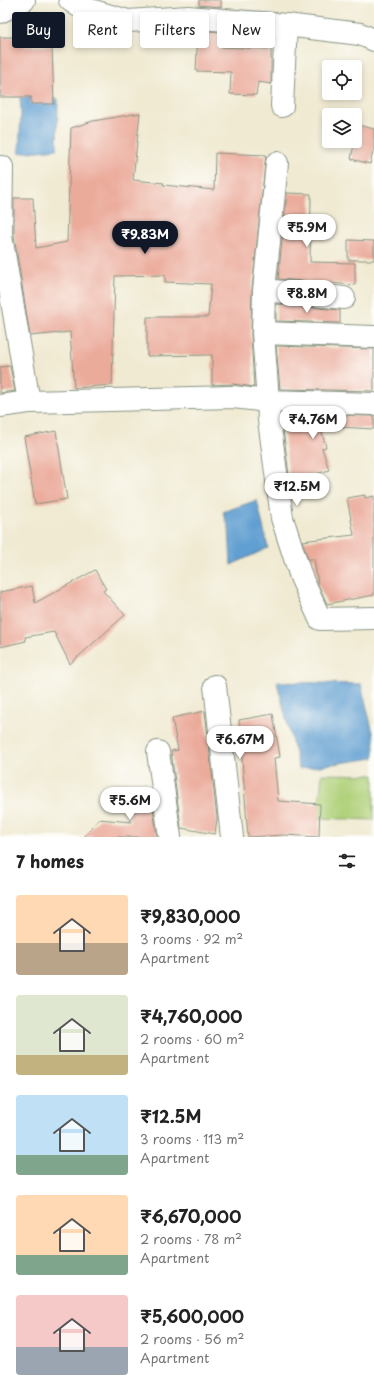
<!DOCTYPE html>
<html lang="en">
<head>
<meta charset="utf-8">
<style>
	body { margin:0; font-family:"Playpen Sans",sans-serif; background:#f6f6f6; color:#222; height:100vh; display:flex; flex-direction:column; font-size:15px; white-space:nowrap }
	* { box-sizing:border-box; margin:0 }
	p { font-size:13px; color:#767676 }
	.icon { flex:none; width:22px; height:22px; fill:none; stroke:currentColor; stroke-width:2; stroke-linecap:round; stroke-linejoin:round }
	.map { position:relative; height:837px; overflow:hidden }
	.drawer { display:flex; flex-direction:column; background:#fff; flex:1 }
	.drawer>* { flex:none }
	.hud { position:absolute; left:12px; top:12px; width:350px; height:36px; display:flex; gap:8px }
	.fabs { position:absolute; left:322px; top:60px; display:grid; gap:8px }
	.fabs a { display:grid; place-items:center; width:40px; height:40px; border-radius:4px; background:#fff; box-shadow:0 2px 6px #0003; font-size:20px }
	.price { position:absolute; translate:-50% -34px; padding:0 9px; border-radius:14px; background:#fff; color:#222; font-size:13px; line-height:26px; filter:drop-shadow(0 1px 2px #0008) }
	.price::after { content:''; position:absolute; left:50%; top:24px; width:12px; height:9px; margin-left:-6px; background:inherit; clip-path:polygon(0 0,100% 0,50% 100%) }
	.price.active { background:#111827; color:#fff }
	ul { padding:0; list-style:none }
	li { display:flex; align-items:center; gap:12px; height:100px; padding:0 16px }
	li span { display:grid; place-items:center; flex:none; width:112px; height:80px; border-radius:4px; color:#555 }
	li>.icon { margin-inline-start:auto }
	span .icon { width:48px; height:48px; fill:#fffc; stroke-width:1 }
	li b { font-size:17px }
	h2 { display:flex; justify-content:space-between; align-items:center; height:48px; padding:0 16px; font-size:17px }
	.chip { padding:0 14px; border-radius:4px; background:#fff; box-shadow:0 2px 6px #0003; font-size:14px; line-height:36px }
	.chip.active { background:#111827; color:#fff }
	.map>svg:first-child { display:block }
	.green { fill:#afd078; stroke:#678656 }
	.water { fill:#609fd2; stroke:#406e83 }
	.building { fill:#ebab9b }
	.lines { fill:none; stroke-linecap:round; stroke-linejoin:round }
	.minor-casing { stroke:#889483; stroke-width:24 }
	.major-casing { stroke:#889483; stroke-width:24 }
	.minor { stroke:#fff; stroke-width:22 }
	.major { stroke:#fff; stroke-width:22 }
</style>
</head>
<body>
<div class="map">
<svg width="374" height="837" viewBox="0 0 374 837">
	<rect width="100%" height="100%" fill="#fdfcf7"/>
	<filter id="ink" filterUnits="userSpaceOnUse"><feTurbulence type="fractalNoise" baseFrequency=".025" numOctaves="2"/><feDisplacementMap in="SourceGraphic" scale="8" xChannelSelector="R" yChannelSelector="G"/><feConvolveMatrix kernelMatrix="1 2 1 2 8 2 1 2 1" color-interpolation-filters="sRGB"/></filter>
	<filter id="wash" filterUnits="userSpaceOnUse"><feTurbulence type="fractalNoise" baseFrequency=".012" numOctaves="4" result="noise"/><feDisplacementMap in="SourceGraphic" scale="16" xChannelSelector="R" yChannelSelector="G"/><feGaussianBlur stdDeviation="0.9" result="paint"/><feColorMatrix in="noise" values="0 0 0 0 0 0 0 0 0 0 0 0 0 0 0 0 0 1.4 0 .05"/><feComposite in="paint" operator="in"/></filter>
	<g filter="url(#wash)">
		<rect width="100%" height="100%" fill="#f0ead2"/>
		<!-- green -->
		<path class="green" d="M322 774 374 775V820L318 818Z"/>
		<!-- water -->
		<path class="water" d="M20 97 58 99 57 149 19 153 21 113Z
			M257 500 268 548 231 565 229 528 223 512Z
			M277 682 361 684 374 737V758L299 769Z"/>
		<g id="blocks">
			<!-- building -->
			<path class="building" d="M199 0H221V7L199 5Z
				M198 30 220 32V47L271 49V84L258 82 256 95 230 94 231 72 196 71Z
				M0 37H25V47L52 46 54 104H31V97H0Z
				M140 113 133 180 164 183 163 185 214 190 215 153 266 155 252 290 251 334 254 387 233 384 212 385V355L147 356V317H208L211 284 165 282V275L115 276 112 385 74 388 70 332 30 336 14 235V198H33L36 248 67 242 71 128 93 121Z
				M358 125 374 129V147L370 164 351 159Z
				M287 193 311 194 310 262 355 263V285L278 279Z
				M348 240 374 241V260H348Z
				M276 304 340 310V323L276 321Z
				M276 346 374 349V391L280 389Z
				M10 366 15 391 0 393V367Z
				M281 414 374 416V429L320 426 326 447 322 448 329 470 290 482Z
				M56 431 67 499 35 504 24 437Z
				M365 495V498L374 496V595L327 604 318 584 314 559H308L302 541 354 535 347 498Z
				M95 570 106 589 103 591 125 615 70 664 54 632 25 637 26 641 0 647V592L32 586 35 603Z
				M205 711 217 818 215 834 181 828 171 751 178 750 172 718Z
				M273 714 280 757 274 758 278 801 320 804 319 837 284 835 248 837 239 720Z
				M151 793 157 837H84L99 819 131 822 129 795Z"/>
		</g>
	</g>
	<g filter="url(#ink)">
		<use href="#blocks" fill-opacity="0" stroke="#889483" stroke-width="1"/>
		<g class="lines">
			<defs>
				<path id="minor" d="M70 0 80 7 128 21 188 17 286 25 360 34 374 40
					M282 106 286 25
					M277 163 264 290 263 333 268 401 374 404
					M0 167H2L1 236 29 402
					M264 290 344 298
					M263 333 374 337
					M0 406 29 402 233 397 268 401 269 420 282 518 301 577 320 619 374 618
					M215 686 232 837
					M158 752 170 837"/>
				<path id="major" d="M0 12 24 0"/>
			</defs>
			<!-- minor casing -->
			<use href="#minor" class="minor-casing"/>
			<!-- major casing -->
			<use href="#major" class="major-casing"/>
			<!-- minor -->
			<use href="#minor" class="minor"/>
			<!-- major -->
			<use href="#major" class="major"/>
		</g>
	</g>
</svg>
<div class="fabs">
<a><svg class="icon" aria-label="locate" viewBox="0 0 24 24"><circle cx="12" cy="12" r="6"/><path d="M12 2v4M12 18v4M2 12h4M18 12h4"/></svg></a>
<a><svg class="icon" aria-label="layers" viewBox="0 0 24 24"><path d="M12 4l9 5-9 5-9-5zM3 14l9 5 9-5"/></svg></a>
</div>
<b class="price" style="left:307px;top:248px">₹5.9M</b>
<b class="price active" style="left:145px;top:255px">₹9.83M</b>
<b class="price" style="left:307px;top:314px">₹8.8M</b>
<b class="price" style="left:313px;top:440px">₹4.76M</b>
<b class="price" style="left:297px;top:507px">₹12.5M</b>
<b class="price" style="left:240px;top:760px">₹6.67M</b>
<b class="price" style="left:130px;top:821px">₹5.6M</b>
<div class="hud">
<a class="chip active">Buy</a>
<a class="chip">Rent</a>
<a class="chip">Filters</a>
<a class="chip">New</a>
</div>
</div>
<section class="drawer">
<h2>7 homes<svg class="icon" aria-label="filters" viewBox="0 0 24 24"><path d="M4 7h16M4 17h16"/><circle cx="9" cy="7" r="2"/><circle cx="15" cy="17" r="2"/></svg></h2>
<ul>
<li><span style="background:linear-gradient(#ffd9b3 60%,#b9a48a 0)"><svg class="icon" aria-label="home" viewBox="0 0 24 24"><path d="M3 11l9-7 9 7M6 9v11h12V9"/></svg></span><div><b>₹9,830,000</b><p>3 rooms · 92 m²</p><p>Apartment</p></div></li>
<li><span style="background:linear-gradient(#dfe7d0 75%,#c2b280 0)"><svg class="icon" aria-label="home" viewBox="0 0 24 24"><path d="M3 11l9-7 9 7M6 9v11h12V9"/></svg></span><div><b>₹4,760,000</b><p>2 rooms · 60 m²</p><p>Apartment</p></div></li>
<li><span style="background:linear-gradient(#bfe0f5 75%,#7fa58c 0)"><svg class="icon" aria-label="home" viewBox="0 0 24 24"><path d="M3 11l9-7 9 7M6 9v11h12V9"/></svg></span><div><b>₹12.5M</b><p>3 rooms · 113 m²</p><p>Apartment</p></div></li>
<li><span style="background:linear-gradient(#ffd9b3 75%,#7fa58c 0)"><svg class="icon" aria-label="home" viewBox="0 0 24 24"><path d="M3 11l9-7 9 7M6 9v11h12V9"/></svg></span><div><b>₹6,670,000</b><p>2 rooms · 78 m²</p><p>Apartment</p></div></li>
<li><span style="background:linear-gradient(#f6c9c9 65%,#9aa5b1 0)"><svg class="icon" aria-label="home" viewBox="0 0 24 24"><path d="M3 11l9-7 9 7M6 9v11h12V9"/></svg></span><div><b>₹5,600,000</b><p>2 rooms · 56 m²</p><p>Apartment</p></div></li>
</ul>
</section>
</body>
</html>
